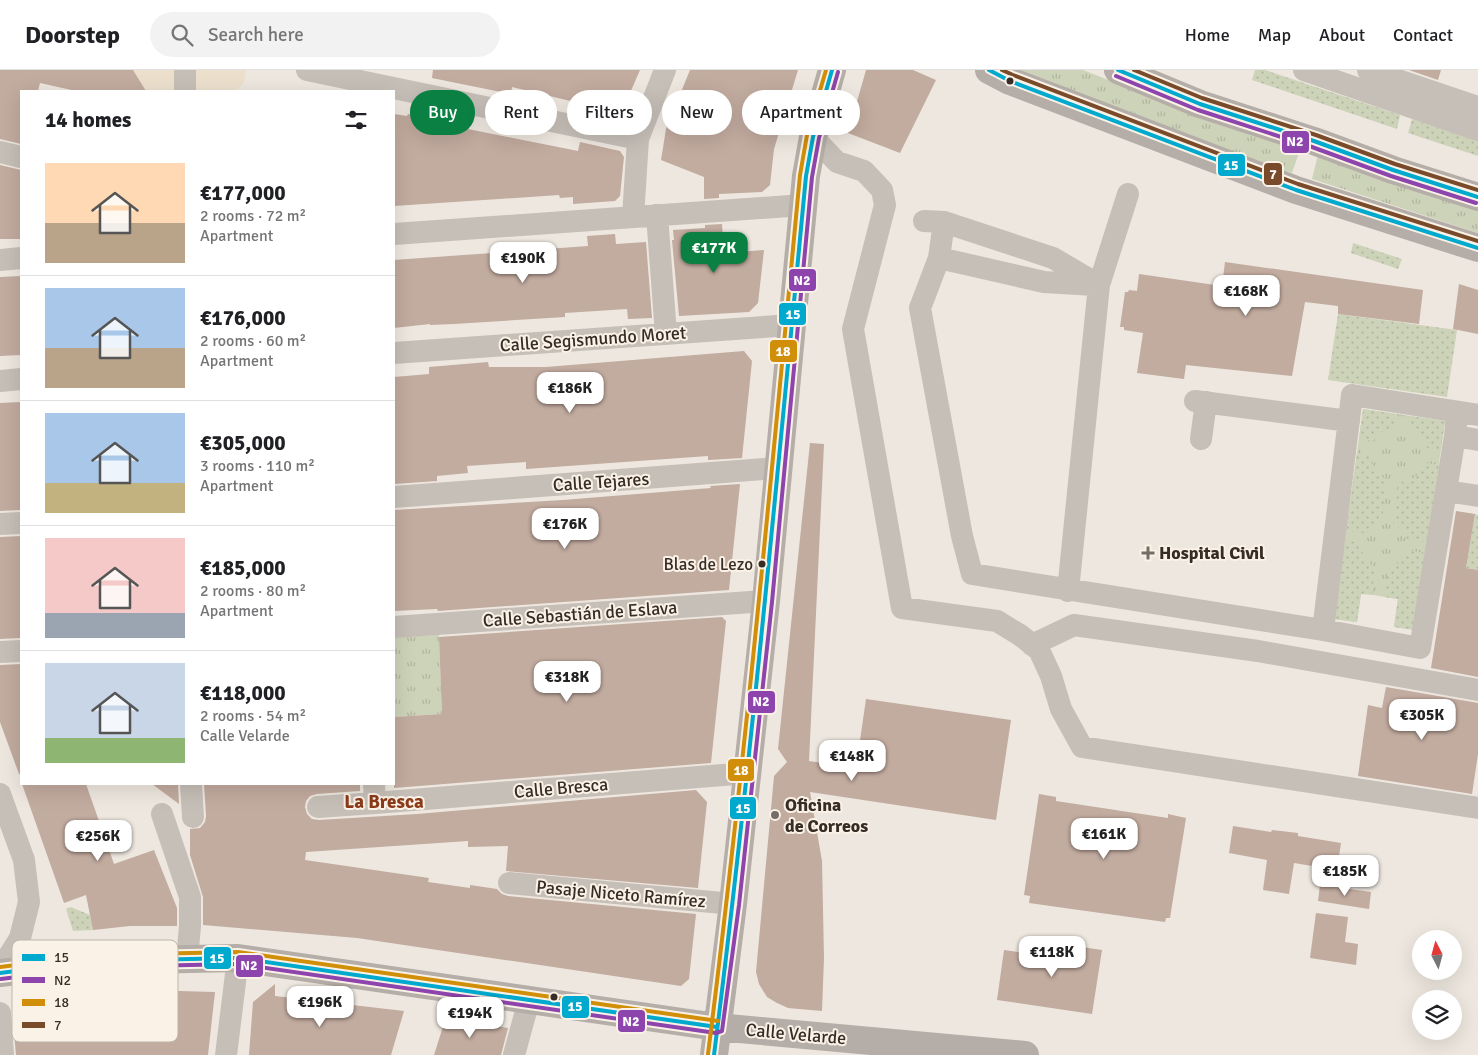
<!DOCTYPE html>
<html lang="en">
<head>
<meta charset="utf-8">
<style>
	body { margin:0; font-family:Signika,sans-serif; background:#f2f2f2; color:#202124; height:100vh; display:flex; flex-direction:column; font-size:19px; white-space:nowrap }
	* { box-sizing:border-box; margin:0 }
	p { font-size:16px; color:#757577 }
	.icon { flex:none; width:28px; height:28px; fill:none; stroke:currentColor; stroke-width:2; stroke-linecap:round; stroke-linejoin:round }
	.map { position:relative; flex:1; overflow:hidden }
	.side { position:absolute; left:20px; top:20px; width:375px; height:695px; display:flex; flex-direction:column; background:#fff; border-radius:0px; box-shadow:0 5px 20px #0002 }
	.side>* { flex:none }
	.top-card { position:absolute; left:410px; top:20px; width:475px; height:45px; display:flex; gap:10px }
	.needle { width:32px; rotate:354deg }
	.buttons { position:absolute; left:1412px; top:860px; display:grid; gap:10px }
	.buttons a { display:grid; place-items:center; width:50px; height:50px; border-radius:50%; background:#fff; box-shadow:0 5px 20px #0002; font-size:25px }
	.price { position:absolute; translate:-50% -42px; padding:0 11px; border-radius:10px; background:#fff; color:#222; font-size:16px; line-height:32px; filter:drop-shadow(0 1px 2px #0008) }
	.price::after { content:''; position:absolute; left:50%; top:30px; width:15px; height:11px; margin-left:-8px; background:inherit; clip-path:polygon(0 0,100% 0,50% 100%) }
	.price.current { background:#0b8043; color:#fff }
	ul { padding:0; list-style:none }
	li { display:flex; align-items:center; gap:15px; height:125px; padding:0 25px }
	li+li { border-top:1px solid #e0e0e0 }
	li span { display:grid; place-items:center; flex:none; width:140px; height:100px; border-radius:0px; color:#555 }
	li>.icon { margin-inline-start:auto }
	span .icon { width:60px; height:60px; fill:#fffc; stroke-width:1 }
	li b { font-size:21px }
	h2 { display:flex; justify-content:space-between; align-items:center; height:60px; padding:0 25px; font-size:21px }
	.pill { padding:0 18px; border-radius:22px; background:#fff; box-shadow:0 5px 20px #0002; font-size:18px; line-height:45px }
	.pill.current { background:#0b8043; color:#fff }
	header { display:flex; align-items:center; gap:30px; box-sizing:border-box; height:70px; padding:0 25px; background:#fff; border-bottom:1px solid #e0e0e0 }
	header strong { font-size:24px }
	nav { display:flex; gap:28px; margin-inline-start:auto; font-size:18px }
	.search { width:350px; height:45px; background:#f2f2f2; display:flex; align-items:center; gap:12px; box-sizing:border-box; padding:0 18px; border-radius:28px; color:#757577; font-size:19px }
	.map>svg:first-child { display:block }
	.grass { fill:url(#grass-tufts) }
	.garden { fill:url(#garden-dots) }
	.plaza { fill:#ece0cd }
	.building { fill:#c2ab9f }
	.lines { fill:none; stroke-linecap:round; stroke-linejoin:round }
	.minor { stroke:#c6bfb8; stroke-width:22 }
	.major { stroke:#b5ada7; stroke-width:28 }
	.bus-1-casing { stroke:#faf2e6; stroke-width:8 }
	.bus-2-casing { stroke:#faf2e6; stroke-width:8 }
	.bus-3-casing { stroke:#faf2e6; stroke-width:8 }
	.bus-4-casing { stroke:#faf2e6; stroke-width:8 }
	.bus-1 { stroke:#00a9ce; stroke-width:4 }
	.bus-2 { stroke:#8e44ad; stroke-width:4 }
	.bus-3 { stroke:#d18e08; stroke-width:4 }
	.bus-4 { stroke:#7a4b2a; stroke-width:4 }
	.bus-dot { fill:#372c26; stroke:#faf2e6; stroke-width:2 }
	.poi-dot { fill:#776d67; stroke:#faf2e6; stroke-width:2 }
	.labels { text-anchor:middle; dominant-baseline:central; stroke-width:4; stroke-linejoin:round; paint-order:stroke }
	.bus-label { font-size:17px; fill:#372c26; stroke:#faf2e6; text-anchor:end }
	.street-label { font-size:18px; fill:#372c26; stroke:#faf2e6 }
	.poi-label { font-size:18px; font-weight:bold; fill:#372c26; stroke:#faf2e6; text-anchor:start }
	.neighbourhood-label { font-size:19px; font-weight:bold; fill:#8b3a1a; stroke:#faf2e6 }
	.key { fill:#faf2e6; stroke:#c0b7ac; stroke-width:1 }
	.key-label { font-size:14px; fill:#372c26 }
	.line-badge { stroke:#faf2e6; stroke-width:2 }
	.badge-label { font-size:14px; text-anchor:middle; font-weight:bold; fill:#fff }
</style>
</head>
<body>
<header>
<strong>Doorstep</strong>
<div class="search"><svg class="icon" aria-label="search" viewBox="0 0 24 24"><circle cx="10" cy="10" r="6"/><path d="M15 15l6 6"/></svg>Search here</div>
<nav><a>Home</a><a>Map</a><a>About</a><a>Contact</a></nav>
</header>
<div class="map">
<svg width="1478" height="985" viewBox="0 0 1478 985">
	<defs>
		<pattern id="grass-tufts" width="24" height="20" patternUnits="userSpaceOnUse" patternTransform="scale(1.25)"><rect width="24" height="20" fill="#cdd3b8"/><path d="M3 7l-1-3M5 7V3M7 7l1-3M15 17l-1-3M17 17v-4M19 17l1-3" fill="none" stroke="#b1b59e"/></pattern>
		<pattern id="garden-dots" width="8" height="8" patternUnits="userSpaceOnUse" patternTransform="scale(1.25)"><rect width="8" height="8" fill="#cdd3b8"/><path d="M2 2h.1M6 6h.1" fill="none" stroke="#b1b59e" stroke-width="1.8" stroke-linecap="round"/></pattern>
	</defs>
	<rect width="100%" height="100%" fill="#ede7df"/>
	<!-- grass -->
	<path class="grass" d="M1020 0H1083L1154 28 1300 80 1292 103 1202 71Z
		M1318 85 1478 138V163L1312 109Z
		M1363 339 1445 351 1415 560 1394 557 1398 529 1361 523 1357 552 1334 549Z
		M439 565 442 644 394 647V567Z"/>
	<!-- garden -->
	<path class="garden" d="M1255 0H1265L1400 45 1397 59 1252 10Z
		M1412 49 1478 71V86L1408 63Z
		M1353 173 1402 189 1398 199 1351 183Z
		M1338 244 1457 260 1447 327 1328 310Z
		M1363 339 1395 344 1394 356 1380 363 1373 371 1359 369Z
		M1410 346 1445 351 1441 380 1427 378C1423 368 1417 363 1409 357Z
		M1357 383 1370 385 1375 400 1386 410 1382 451 1368 458 1363 463 1346 461Z
		M1426 393 1439 395 1428 473 1407 469 1404 462 1393 453 1399 413C1413 410 1420 406 1426 393Z
		M1475 444 1478 445V500L1466 498Z
		M1345 470 1360 473C1362 484 1365 491 1375 497L1372 525 1361 524 1357 552 1334 549Z
		M1407 480 1426 483 1415 560 1394 557 1398 529 1384 527 1388 498 1399 493Z
		M71 837 90 845 93 860 73 861 66 839Z"/>
	<!-- plaza -->
	<path class="plaza" d="M133 0H246L244 13 235 21H147L141 13Z"/>
	<!-- building -->
	<path class="building" d="M0 0H133L146 21H76L40 13 38 21H21V74L0 69Z
		M433 0H640L623 39 584 30 583 34 512 17 511 24 486 19 432 8Z
		M690 0H798L774 79 770 115 762 122 719 124V128L704 129V107L661 90 666 59Z
		M866 0H913L936 10 900 83 848 63Z
		M1409 0H1441L1438 10Z
		M394 44 407 46 408 44 454 54 453 56 578 81 580 72 620 81 624 87 620 126 615 131 573 134V127L560 128 559 125 394 136Z
		M0 95 21 100V169H0Z
		M722 154 724 183 764 180 758 233 749 242 679 246 672 170H674L673 160 705 158V155Z
		M615 164 616 174 646 172 652 248 628 249 627 239 565 243V247L454 254 430 255V254L394 258V190L588 176 587 166Z
		M1225 192 1423 220 1419 254 1338 244V236L1305 232 1292 306 1186 295 1184 309 1137 303 1143 263 1124 260V257H1120L1125 222H1128L1129 220 1137 221 1139 204 1222 216Z
		M21 206V285L0 286V207Z
		M1459 214 1478 220V264L1453 259Z
		M744 281 752 291 742 388 708 390V386L526 399V392L467 396 468 403 437 406V411L394 414V307L429 304V297L488 292 489 297H546Z
		M21 332V440L0 441V333Z
		M810 373 824 374 809 691 856 698 866 629 1011 650 996 750 810 722 822 791 824 888 822 941 788 938 777 933 767 927 759 914 756 902 774 706 787 692 778 679Z
		M740 414 729 520 438 541 437 539 394 541V440L563 430 711 418 710 416Z
		M1456 441 1475 444 1466 498 1478 500V607L1431 598Z
		M21 466V568L0 569V467Z
		M722 547 726 551 711 693 394 718V647L442 644 439 567Z
		M21 594V704H19L0 652V595Z
		M1386 617 1478 633V684L1472 724 1358 706 1368 635 1382 638Z
		M22 714H86L114 794 154 780 177 838V856H130L93 860 86 825 64 833Z
		M152 714H178L179 734Z
		M204 714H360V721L317 724 310 726 306 731 305 737 307 744 312 749 319 750 417 744 696 720 707 732 698 818 506 801 508 776 468 777V771L306 782 305 790 429 808 428 812 470 818V815L497 819 502 824 508 826 696 844 689 909 681 916 357 868 203 855V827L190 785V759L200 758 205 752 206 746Z
		M1039 724 1056 727V731L1168 748V744L1186 748 1170 848H1166L1165 852 1029 833 1030 826 1024 825Z
		M1233 756 1271 762 1272 760 1298 763V766L1341 773 1337 800 1294 793 1289 824 1263 820 1267 790 1229 783Z
		M1320 815 1371 822 1369 839 1318 831Z
		M1316 843 1348 847 1345 872 1358 874 1356 895 1310 888Z
		M1049 872 1102 880 1092 944 997 930 1004 880 1047 886Z
		M275 914V926L404 941 391 985H249L253 932Z
		M143 920 215 922 208 985H16L12 940 19 932Z
		M446 947 508 958 501 985H434Z"/>
	<g class="lines">
		<!-- minor -->
		<path class="minor" d="M307 0 638 69
			M1304 0 1478 60
			M1368 0 1478 37
			M185 21V1
			M813 67 837 92 864 101 882 120 885 135 853 259 902 538 997 551 1020 565 1039 580 1051 606 1061 639 1082 677 1478 738
			M0 82 21 87
			M657 145 666 264
			M633 147 638 69 665 0
			M924 151 944 152 1053 188 1099 215
			M944 152 939 188 920 238 962 466 972 504 1323 560 1420 578 1455 366 1457 342
			M394 164 803 135
			M939 188 1044 212 1095 215
			M0 190 21 188
			M394 283 791 255
			M0 311 21 309
			M1195 331 1349 351
			M1455 366 1478 370
			M1201 369 1206 332
			M1446 421 1478 426
			M394 427 778 398
			M0 454 21 453
			M1068 521 1099 215 1128 124
			M394 557 766 531
			M1323 560 1352 325 1478 345
			M1032 575 1074 555 1258 581 1478 620
			M0 582 21 581
			M191 714 193 747
			M374 714 375 733 748 703
			M0 724 24 790 29 832 20 868 0 900
			M318 737 375 733
			M162 744 190 827V856L187 889
			M509 813 733 834
			M0 943 3 985
			M226 985 238 888
			M514 985 529 930"/>
		<!-- major -->
		<path class="major" d="M989 0 1010 11 1296 120 1478 178
			M1118 0 1200 34 1314 71 1393 100 1478 127
			M0 903 95 891 238 888 717 957 1025 985
			M714 985 733 834 766 531 806 106 813 67 832 0"/>
		<defs>
			<path id="bus-1" d="M989 0 1010 11 1296 120 1478 178
				M1118 0 1200 34 1314 71 1393 100 1478 127
				M0 903 95 891 238 888 717 957
				M714 985C751 693 778 399 806 106L813 67 832 0"/>
			<path id="bus-2" d="M1116 6 1198 40 1312 77 1391 106 1476 133
				M1 909 95 897 238 894 716 963 722 961 739 835 772 532 812 107 819 68 838 2"/>
			<path id="bus-3" d="M0 897 95 885 238 882 718 951
				M708 984C745 692 772 399 800 105L807 65 826 0"/>
			<path id="bus-4" d="M1002 0 1013 5 1298 114 1478 171
				M1134 0 1202 28 1316 65 1395 94 1478 120"/>
		</defs>
		<!-- bus-1 casing -->
		<use href="#bus-1" class="bus-1-casing"/>
		<!-- bus-2 casing -->
		<use href="#bus-2" class="bus-2-casing"/>
		<!-- bus-3 casing -->
		<use href="#bus-3" class="bus-3-casing"/>
		<!-- bus-4 casing -->
		<use href="#bus-4" class="bus-4-casing"/>
		<!-- bus-1 -->
		<use href="#bus-1" class="bus-1"/>
		<!-- bus-2 -->
		<use href="#bus-2" class="bus-2"/>
		<!-- bus-3 -->
		<use href="#bus-3" class="bus-3"/>
		<!-- bus-4 -->
		<use href="#bus-4" class="bus-4"/>
	</g>
	<!-- markers -->
	<g class="bus-dot">
		<circle cx="1010" cy="11" r="4.5"/>
		<circle cx="762" cy="494" r="4.5"/>
		<circle cx="554" cy="927" r="4.5"/>
	</g>
	<g class="poi-dot">
		<path d="M1145.5 475.5h5v5h5v5h-5v5h-5v-5h-5v-5h5z"/>
		<circle cx="775" cy="745" r="5"/>
	</g>
	<g class="labels">
		<!-- bus labels -->
		<g class="bus-label">
			<text x="753" y="494">Blas de Lezo</text>
		</g>
		<!-- street labels -->
		<g class="street-label">
			<text transform="translate(593 269) rotate(-4)">Calle Segismundo Moret</text>
			<text transform="translate(601 412) rotate(-4)">Calle Tejares</text>
			<text transform="translate(580 544) rotate(-4)">Calle Sebastián de Eslava</text>
			<text transform="translate(561 718) rotate(-5)">Calle Bresca</text>
			<text transform="translate(621 824) rotate(5)">Pasaje Niceto Ramírez</text>
			<text transform="translate(796 964) rotate(5)">Calle Velarde</text>
		</g>
		<!-- poi labels -->
		<g class="poi-label">
			<text x="1159" y="483">Hospital Civil</text>
			<text x="785" y="735">Oficina<tspan x="785" dy="21">de Correos</tspan></text>
		</g>
		<!-- neighbourhood labels -->
		<g class="neighbourhood-label">
			<text x="384" y="732">La Bresca</text>
		</g>
	</g>
	<!-- legend -->
	<rect x="12" y="870" width="166" height="102" rx="8" class="key"/>
	<rect x="22" y="884" width="23" height="7" fill="#00a9ce"/>
	<rect x="22" y="907" width="23" height="6" fill="#8e44ad"/>
	<rect x="22" y="929" width="23" height="7" fill="#d18e08"/>
	<rect x="22" y="952" width="23" height="6" fill="#7a4b2a"/>
	<g class="key-label">
		<text x="54" y="892">15</text>
		<text x="54" y="915">N2</text>
		<text x="54" y="937">18</text>
		<text x="54" y="960">7</text>
	</g>
	<g class="line-badge">
		<rect x="1281" y="60" width="29" height="24" rx="5" fill="#8e44ad"/>
		<rect x="1217" y="83" width="29" height="24" rx="5" fill="#00a9ce"/>
		<rect x="1263" y="92" width="20" height="24" rx="5" fill="#7a4b2a"/>
		<rect x="788" y="198" width="29" height="24" rx="5" fill="#8e44ad"/>
		<rect x="778" y="232" width="29" height="24" rx="5" fill="#00a9ce"/>
		<rect x="769" y="269" width="29" height="24" rx="5" fill="#d18e08"/>
		<rect x="747" y="620" width="29" height="24" rx="5" fill="#8e44ad"/>
		<rect x="727" y="688" width="28" height="24" rx="5" fill="#d18e08"/>
		<rect x="729" y="726" width="28" height="24" rx="5" fill="#00a9ce"/>
		<rect x="203" y="876" width="29" height="24" rx="5" fill="#00a9ce"/>
		<rect x="235" y="884" width="29" height="24" rx="5" fill="#8e44ad"/>
		<rect x="561" y="925" width="29" height="24" rx="5" fill="#00a9ce"/>
		<rect x="617" y="939" width="29" height="24" rx="5" fill="#8e44ad"/>
	</g>
	<g class="badge-label">
		<text x="1295" y="76">N2</text>
		<text x="1231" y="100">15</text>
		<text x="1273" y="109">7</text>
		<text x="802" y="215">N2</text>
		<text x="793" y="249">15</text>
		<text x="783" y="286">18</text>
		<text x="761" y="636">N2</text>
		<text x="741" y="705">18</text>
		<text x="743" y="743">15</text>
		<text x="217" y="893">15</text>
		<text x="249" y="900">N2</text>
		<text x="575" y="941">15</text>
		<text x="631" y="956">N2</text>
	</g>
</svg>
<div class="buttons">
<a><svg class="needle" viewBox="-14 -14 28 28"><path d="M0-13l5 13h-10z" fill="#e53935"/><path d="M0 13l5-13h-10z" fill="#757577"/></svg></a>
<a><svg class="icon" aria-label="layers" viewBox="0 0 24 24"><path d="M12 4l9 5-9 5-9-5zM3 14l9 5 9-5"/></svg></a>
</div>
<b class="price current" style="left:714px;top:204px">€177K</b>
<b class="price" style="left:523px;top:214px">€190K</b>
<b class="price" style="left:1246px;top:247px">€168K</b>
<b class="price" style="left:570px;top:344px">€186K</b>
<b class="price" style="left:565px;top:480px">€176K</b>
<b class="price" style="left:567px;top:633px">€318K</b>
<b class="price" style="left:1422px;top:671px">€305K</b>
<b class="price" style="left:852px;top:712px">€148K</b>
<b class="price" style="left:1104px;top:790px">€161K</b>
<b class="price" style="left:98px;top:792px">€256K</b>
<b class="price" style="left:1345px;top:827px">€185K</b>
<b class="price" style="left:1052px;top:908px">€118K</b>
<b class="price" style="left:320px;top:958px">€196K</b>
<b class="price" style="left:470px;top:969px">€194K</b>
<div class="top-card">
<a class="pill current">Buy</a>
<a class="pill">Rent</a>
<a class="pill">Filters</a>
<a class="pill">New</a>
<a class="pill">Apartment</a>
</div>
<section class="side">
<h2>14 homes<svg class="icon" aria-label="filters" viewBox="0 0 24 24"><path d="M4 7h16M4 17h16"/><circle cx="9" cy="7" r="2"/><circle cx="15" cy="17" r="2"/></svg></h2>
<ul>
<li><span style="background:linear-gradient(#ffd9b3 60%,#b9a48a 0)"><svg class="icon" aria-label="home" viewBox="0 0 24 24"><path d="M3 11l9-7 9 7M6 9v11h12V9"/></svg></span><div><b>€177,000</b><p>2 rooms · 72 m²</p><p>Apartment</p></div></li>
<li><span style="background:linear-gradient(#a9c7e8 60%,#b9a48a 0)"><svg class="icon" aria-label="home" viewBox="0 0 24 24"><path d="M3 11l9-7 9 7M6 9v11h12V9"/></svg></span><div><b>€176,000</b><p>2 rooms · 60 m²</p><p>Apartment</p></div></li>
<li><span style="background:linear-gradient(#a9c7e8 70%,#c2b280 0)"><svg class="icon" aria-label="home" viewBox="0 0 24 24"><path d="M3 11l9-7 9 7M6 9v11h12V9"/></svg></span><div><b>€305,000</b><p>3 rooms · 110 m²</p><p>Apartment</p></div></li>
<li><span style="background:linear-gradient(#f6c9c9 75%,#9aa5b1 0)"><svg class="icon" aria-label="home" viewBox="0 0 24 24"><path d="M3 11l9-7 9 7M6 9v11h12V9"/></svg></span><div><b>€185,000</b><p>2 rooms · 80 m²</p><p>Apartment</p></div></li>
<li><span style="background:linear-gradient(#c9d6e8 75%,#8fb573 0)"><svg class="icon" aria-label="home" viewBox="0 0 24 24"><path d="M3 11l9-7 9 7M6 9v11h12V9"/></svg></span><div><b>€118,000</b><p>2 rooms · 54 m²</p><p>Calle Velarde</p></div></li>
</ul>
</section>
</div>
</body>
</html>
